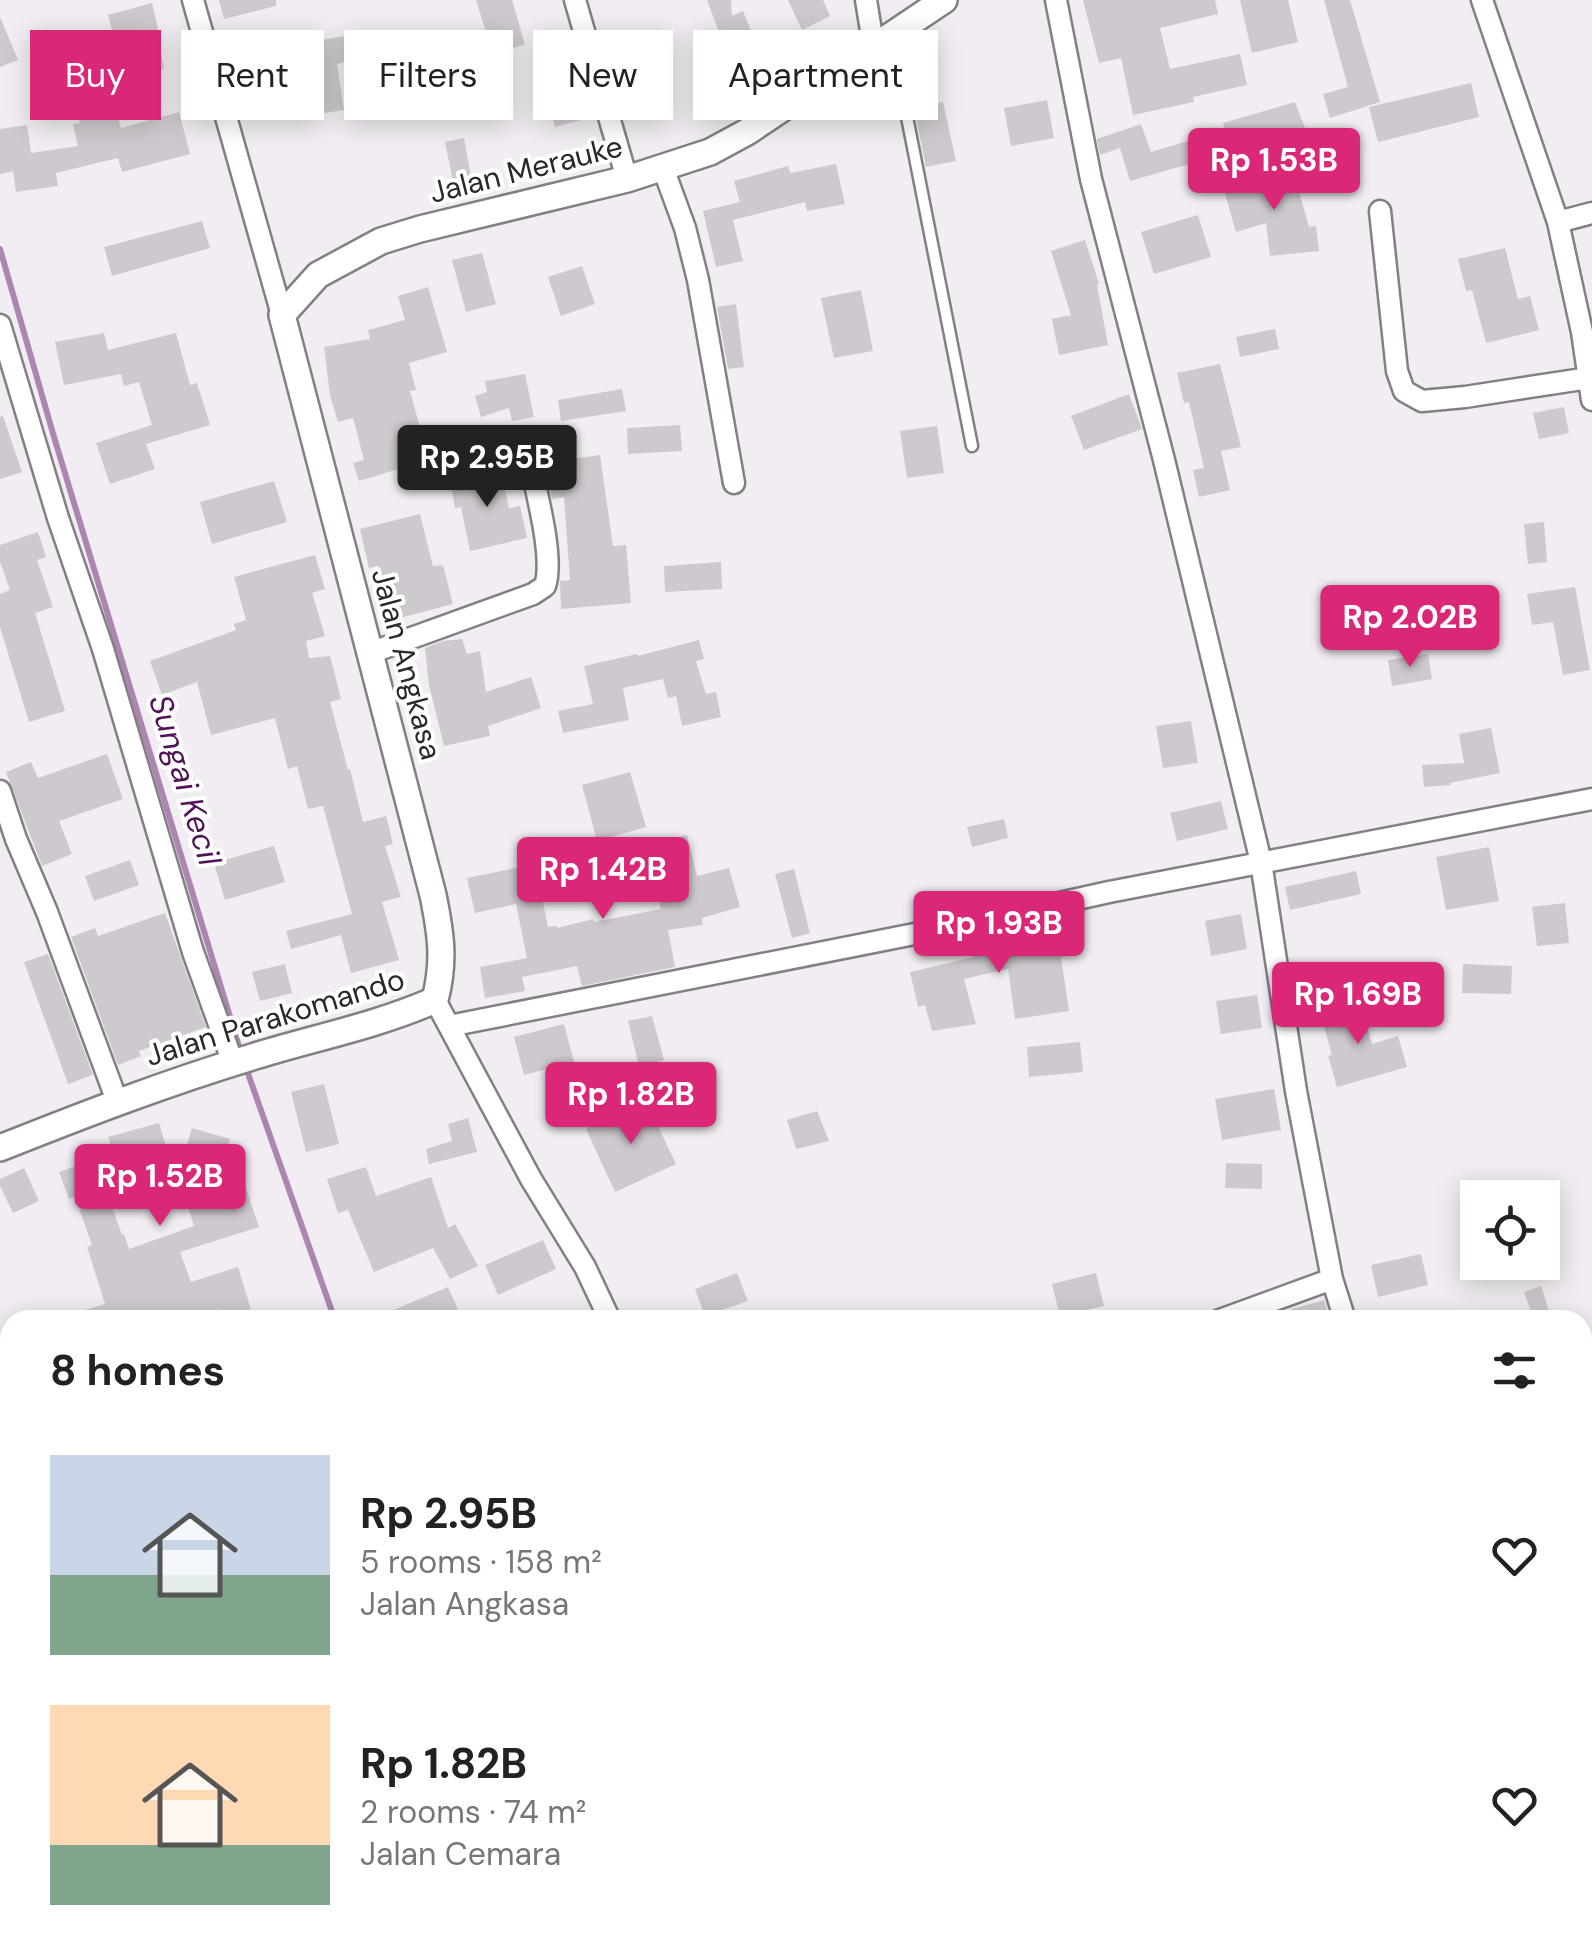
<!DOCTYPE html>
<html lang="en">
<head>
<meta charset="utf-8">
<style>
	body { margin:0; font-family:"DM Sans",sans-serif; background:#f2f2f2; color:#222; height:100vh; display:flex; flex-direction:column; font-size:38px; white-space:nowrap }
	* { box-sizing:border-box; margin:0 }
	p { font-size:32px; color:#767676 }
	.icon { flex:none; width:55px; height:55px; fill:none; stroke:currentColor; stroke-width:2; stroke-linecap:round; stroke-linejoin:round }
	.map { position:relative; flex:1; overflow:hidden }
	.drawer { position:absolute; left:0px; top:1310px; width:1592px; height:642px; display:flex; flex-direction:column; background:#fff; border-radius:30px 30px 0 0; box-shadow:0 5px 25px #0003 }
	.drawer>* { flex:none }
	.hud { position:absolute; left:30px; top:30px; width:1000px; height:90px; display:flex; gap:20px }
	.buttons { position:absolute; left:1460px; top:1180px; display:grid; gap:20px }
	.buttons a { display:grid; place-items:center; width:100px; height:100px; border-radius:0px; background:#fff; box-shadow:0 5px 25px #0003; font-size:50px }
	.price { position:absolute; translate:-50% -85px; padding:0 22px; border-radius:10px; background:#db2777; color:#fff; font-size:32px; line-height:65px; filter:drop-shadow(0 2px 5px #0008) }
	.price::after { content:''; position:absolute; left:50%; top:60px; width:30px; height:22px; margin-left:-15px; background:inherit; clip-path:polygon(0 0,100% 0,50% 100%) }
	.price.on { background:#222; color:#fff }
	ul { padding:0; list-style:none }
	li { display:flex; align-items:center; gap:30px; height:250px; padding:0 50px }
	li span { display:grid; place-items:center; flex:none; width:280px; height:200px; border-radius:0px; color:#555 }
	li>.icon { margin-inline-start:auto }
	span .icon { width:120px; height:120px; fill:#fffc; stroke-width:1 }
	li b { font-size:42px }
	h2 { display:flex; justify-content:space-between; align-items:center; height:120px; padding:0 50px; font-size:42px }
	.pill { padding:0 35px; border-radius:0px; background:#fff; box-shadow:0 5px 25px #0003; font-size:35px; line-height:90px }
	.pill.on { background:#db2777; color:#fff }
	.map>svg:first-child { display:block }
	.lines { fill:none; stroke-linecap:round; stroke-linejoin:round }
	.stream { stroke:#ac86b0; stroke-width:6 }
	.building { fill:#cec9ce }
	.service-casing { stroke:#837f84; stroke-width:15 }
	.minor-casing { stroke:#837f84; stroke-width:25 }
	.tertiary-casing { stroke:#837f84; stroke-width:30 }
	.trunk-casing { stroke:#837f84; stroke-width:38 }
	.service { stroke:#fff; stroke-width:10 }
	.minor { stroke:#fff; stroke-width:20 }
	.tertiary { stroke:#fff; stroke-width:25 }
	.trunk { stroke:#fff; stroke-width:32 }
	.labels { text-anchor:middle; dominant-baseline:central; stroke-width:8; stroke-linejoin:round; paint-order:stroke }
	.street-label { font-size:30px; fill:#2a282a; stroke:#fff }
	.water-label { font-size:32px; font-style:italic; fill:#511358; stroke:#fff }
</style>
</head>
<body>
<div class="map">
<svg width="1592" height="1952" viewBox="0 0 1592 1952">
	<rect width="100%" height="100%" fill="#f1edf2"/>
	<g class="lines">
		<!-- stream -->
		<path class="stream" d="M0 249 54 437 241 1053
			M245 1065 335 1320
			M524 1942 525 1952"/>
	</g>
	<!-- building -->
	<path class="building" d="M219 0H276V6L224 19Z
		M476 0H512L525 45 485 55 480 36 487 35Z
		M707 0H731L732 16 743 11 765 67 736 78Z
		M788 0H823L830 16 802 30Z
		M1083 0H1215L1218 14 1160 28 1170 69 1240 54 1247 85 1193 97 1194 102 1133 115 1121 58 1099 63Z
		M1240 0H1288L1298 42 1252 53Z
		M1324 0H1350L1380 102 1330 118 1323 94 1348 87Z
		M152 3 159 33 157 34 164 69 107 81 121 128 179 112 190 154 122 172 118 158 56 173 58 186 16 192 13 171 0 174V129L27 125 31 153 78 146 73 124 80 123 66 75 112 62 110 52 118 51 108 15Z
		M0 17 18 60 0 67Z
		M346 36 350 61 337 64 344 110 298 117 292 78 313 74 308 42Z
		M573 48 580 70 568 74 581 120 555 127 536 58Z
		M492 81 498 114 467 120 460 87Z
		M1471 83 1479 117 1378 142 1369 107Z
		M1047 100 1054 138 1011 146 1004 108Z
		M943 102 956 161 926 167 914 108Z
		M1295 102 1312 146 1287 156 1282 143 1233 157 1231 152 1130 181 1120 148 1100 155 1097 139 1141 124 1151 152 1225 130 1223 123Z
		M464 138 473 188 455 191 445 142Z
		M836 164 845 204 807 211 805 202 733 220 743 261 716 267 703 211 740 202 734 181 788 166 790 173Z
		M1293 170 1309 227 1316 226 1319 251 1270 256 1266 223 1236 232 1224 190Z
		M1198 215 1211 257 1154 274 1141 232Z
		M202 221 210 248 112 276 104 247Z
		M1085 240 1099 284 1097 285 1108 345 1059 355 1052 319 1071 315 1051 251Z
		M1505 248 1518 299 1530 296 1539 330 1486 343 1472 290 1466 291 1458 259Z
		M482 253 496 304 466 312 452 260Z
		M582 266 595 304 561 316 548 277Z
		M428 287 447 352 409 363 416 390 410 391 421 431 410 434 418 463 359 481 353 463 364 460 353 418 338 422 330 395 324 347 370 339 368 330 405 320 398 296Z
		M861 290 873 351 834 358 821 298Z
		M736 304 744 367 728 369 717 307Z
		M1275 329 1279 349 1240 357 1236 337Z
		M104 333 108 350 176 333 190 385 197 383 210 425 146 444 155 469 110 484 96 443 152 425 139 382 124 386 121 374 64 385 55 342Z
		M1220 364 1241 447 1221 451 1230 490 1199 497 1193 470 1204 468 1189 402 1184 403 1177 373Z
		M525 374 534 417 512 421 509 408 481 417 475 396 487 392 485 381Z
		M622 389 626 411 561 421 558 400Z
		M1129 394 1142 429 1084 450 1071 416Z
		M1564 407 1569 433 1539 439 1533 413Z
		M3 416 22 472 0 479V417Z
		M680 425 682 451 628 454 627 428Z
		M937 426 944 473 907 478 900 431Z
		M600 455 613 546 626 545 631 603 561 609 560 581 570 580 564 497 552 499 545 463Z
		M501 469 509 508 520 506 527 538 470 551 461 507 455 508 450 479Z
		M274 481 287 522 212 544 200 502Z
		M420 514 433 566 443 565 453 604 392 620 378 566 369 568 360 529Z
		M1544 522 1547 562 1528 564 1524 524Z
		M38 532 46 557 37 560 53 607 35 613 65 711 29 722 0 627V594L10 590 0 562V545Z
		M315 555 325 589 312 593 325 636 306 641 309 658 330 656 341 699 330 702 348 770 350 769 363 822 386 816 393 844 385 846 401 897 382 902 399 960 351 973 341 935 291 949 286 931 352 914 323 806 308 809 297 766 288 769 275 718 211 735 197 682 162 695 150 661 236 630 234 624 246 620 234 577Z
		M721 562 722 589 665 592 664 566Z
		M1575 587 1590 670 1563 675 1553 622 1532 625 1527 594Z
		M462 639 467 654 480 651 486 692 531 677 541 708 488 726 490 736 444 746 429 685 425 648 443 641Z
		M699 640 704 659 696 661 706 694 716 692 721 717 682 726 676 696 668 698 663 679 623 688 629 720 563 733 558 711 593 704 584 666 637 654 638 656Z
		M1428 654 1432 679 1392 686 1388 660Z
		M1191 721 1198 763 1163 768 1156 726Z
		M1491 728 1500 773 1450 783 1451 785 1424 787 1422 765 1464 763 1459 734Z
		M107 754 123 799 59 821 72 854 42 866 6 772 31 762 38 778Z
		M630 772 646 827 597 841 582 785Z
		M1221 801 1228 829 1177 841 1170 813Z
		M1004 819 1008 838 972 847 967 827Z
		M687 835 697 876 729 868 740 907 702 918 703 925 668 930 675 967 582 986 577 966 522 977 525 991 485 998 480 967 527 958 516 904 475 913 467 878 535 864 548 927 557 926V928L594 919V922L661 909 646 845Z
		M274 846 285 882 225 900 214 863Z
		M1489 847 1499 901 1446 910 1436 857Z
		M130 860 139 885 94 901 85 876Z
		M794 869 810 933 792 938 775 874Z
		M1356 871 1361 894 1290 910 1285 887Z
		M1565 903 1569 943 1537 946 1532 907Z
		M165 913 206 1027 139 1051 141 1056 118 1065 71 937 95 928 98 936Z
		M1241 914 1247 949 1211 956 1205 921Z
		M1063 924 1068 956 1061 957 1069 1011 1015 1019 1008 969 964 979 976 1024 932 1031 925 1005 918 1007 910 972 974 957 970 937 1005 929 1006 934Z
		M48 954 93 1075 68 1084 24 962Z
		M285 964 292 993 260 1001 252 972Z
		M1463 964 1512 966 1511 994 1462 993Z
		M1257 995 1262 1028 1221 1034 1216 1001Z
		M1360 1001 1372 1044 1398 1036 1407 1067 1337 1087 1328 1056 1332 1055 1320 1012Z
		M652 1016 664 1060 639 1066 628 1021Z
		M564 1024 574 1062 524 1075 514 1037Z
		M1080 1042 1083 1072 1029 1077 1027 1047Z
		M324 1084 339 1144 306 1152 291 1092Z
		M1274 1089 1281 1130 1222 1140 1215 1099Z
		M646 1101 676 1164 615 1192 586 1129Z
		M817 1111 829 1141 796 1149 787 1120Z
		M468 1118 477 1152 429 1164 426 1149 452 1141 448 1124Z
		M159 1123 178 1185 111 1204 122 1235 124 1234 129 1249 194 1226 178 1175 192 1128 230 1139 215 1192 244 1183 259 1227 180 1252 191 1282 238 1267 253 1316 239 1320H222L219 1309 186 1320H65L64 1316 105 1304 87 1247 92 1245 75 1197 69 1199 59 1172 113 1153 108 1137Z
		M1226 1163 1262 1164V1189L1225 1188Z
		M366 1167 376 1196 431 1177 448 1228 455 1224 478 1266 450 1279 433 1248 374 1272 348 1210 338 1213 327 1179Z
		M24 1168 39 1201 13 1213 0 1186V1179Z
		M543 1240 556 1269 498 1295 485 1265Z
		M1421 1254 1428 1285 1378 1297 1371 1265Z
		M737 1273 748 1301 705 1316 695 1289Z
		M1096 1273 1104 1306 1060 1316 1052 1284Z
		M1541 1286 1552 1320H1534L1524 1292Z
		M448 1287 461 1316 452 1320H370Z
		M1324 1300 1330 1320H1270V1316L1289 1310Z"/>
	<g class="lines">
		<defs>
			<path id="service" d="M891 36 972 446"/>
			<path id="minor" d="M193 0 282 315
				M575 0 627 179
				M866 0 874 49
				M1056 0 1091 179 1164 460 1261 862 1296 1091 1332 1279 1345 1320
				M1482 0 1558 222 1582 332 1592 400
				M663 168 685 228 698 280 734 483
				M1380 211 1397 371 1404 391 1422 401 1465 397 1589 378
				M1558 222 1592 213
				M0 325 58 518 103 649 193 952 233 1063
				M370 653 533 594 545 586C555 555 534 486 528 451
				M0 791 16 839 47 912 117 1101
				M435 1000 531 1179 585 1267 610 1320
				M449 1026 960 925 1109 892 1592 799
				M1220 1320 1332 1279
				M0 1853 10 1849
				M117 1942 120 1952
				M776 1942 780 1952
				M1547 1942 1549 1952"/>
			<path id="tertiary" d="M0 1148C83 1115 166 1083 252 1057 313 1038 376 1026 435 1000 445 961 441 934 433 895L282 315 318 275 381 241 420 229 627 179 710 152 747 132 944 0"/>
			<path id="trunk" d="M0 1541 10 1559
				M0 1602 10 1617
				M203 1942 208 1952
				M233 1942 239 1952"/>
		</defs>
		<!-- service casing -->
		<use href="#service" class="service-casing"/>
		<!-- minor casing -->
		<use href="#minor" class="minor-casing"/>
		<!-- tertiary casing -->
		<use href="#tertiary" class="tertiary-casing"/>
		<!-- trunk casing -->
		<use href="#trunk" class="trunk-casing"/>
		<!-- service -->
		<use href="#service" class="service"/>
		<!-- minor -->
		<use href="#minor" class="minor"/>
		<!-- tertiary -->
		<use href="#tertiary" class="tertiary"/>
		<!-- trunk -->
		<use href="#trunk" class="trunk"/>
	</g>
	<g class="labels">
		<!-- street labels -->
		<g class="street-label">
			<text transform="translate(526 169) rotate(-14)">Jalan Merauke</text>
			<text transform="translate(407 664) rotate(75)">Jalan Angkasa</text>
			<text transform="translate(275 1017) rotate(-17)">Jalan Parakomando</text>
		</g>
		<!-- water labels -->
		<g class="water-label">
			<text transform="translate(185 780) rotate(73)">Sungai Kecil</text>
		</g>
	</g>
</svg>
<div class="buttons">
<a><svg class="icon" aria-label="locate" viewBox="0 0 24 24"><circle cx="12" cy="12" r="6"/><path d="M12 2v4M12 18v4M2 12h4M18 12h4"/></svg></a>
</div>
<b class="price" style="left:1274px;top:213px">Rp 1.53B</b>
<b class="price on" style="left:487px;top:510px">Rp 2.95B</b>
<b class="price" style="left:1410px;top:670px">Rp 2.02B</b>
<b class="price" style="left:603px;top:922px">Rp 1.42B</b>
<b class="price" style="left:999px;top:976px">Rp 1.93B</b>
<b class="price" style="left:1358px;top:1047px">Rp 1.69B</b>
<b class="price" style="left:631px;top:1147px">Rp 1.82B</b>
<b class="price" style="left:160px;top:1229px">Rp 1.52B</b>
<div class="hud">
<a class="pill on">Buy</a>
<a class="pill">Rent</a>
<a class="pill">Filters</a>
<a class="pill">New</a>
<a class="pill">Apartment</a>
</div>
<section class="drawer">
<h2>8 homes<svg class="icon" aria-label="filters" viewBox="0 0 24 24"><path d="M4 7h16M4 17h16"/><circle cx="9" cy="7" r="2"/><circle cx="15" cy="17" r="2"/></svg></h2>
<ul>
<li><span style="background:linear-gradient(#c9d6e8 60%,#7fa58c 0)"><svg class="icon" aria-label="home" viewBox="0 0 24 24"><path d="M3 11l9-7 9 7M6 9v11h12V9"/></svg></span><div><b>Rp 2.95B</b><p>5 rooms · 158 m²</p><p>Jalan Angkasa</p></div><svg class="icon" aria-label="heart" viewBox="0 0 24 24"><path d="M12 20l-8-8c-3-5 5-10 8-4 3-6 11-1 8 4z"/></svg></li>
<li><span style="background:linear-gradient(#ffd9b3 70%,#7fa58c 0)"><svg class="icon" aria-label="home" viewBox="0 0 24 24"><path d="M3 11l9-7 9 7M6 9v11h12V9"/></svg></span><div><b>Rp 1.82B</b><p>2 rooms · 74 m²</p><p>Jalan Cemara</p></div><svg class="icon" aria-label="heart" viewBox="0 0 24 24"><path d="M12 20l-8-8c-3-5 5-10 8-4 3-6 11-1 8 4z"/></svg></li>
</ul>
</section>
</div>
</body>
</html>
